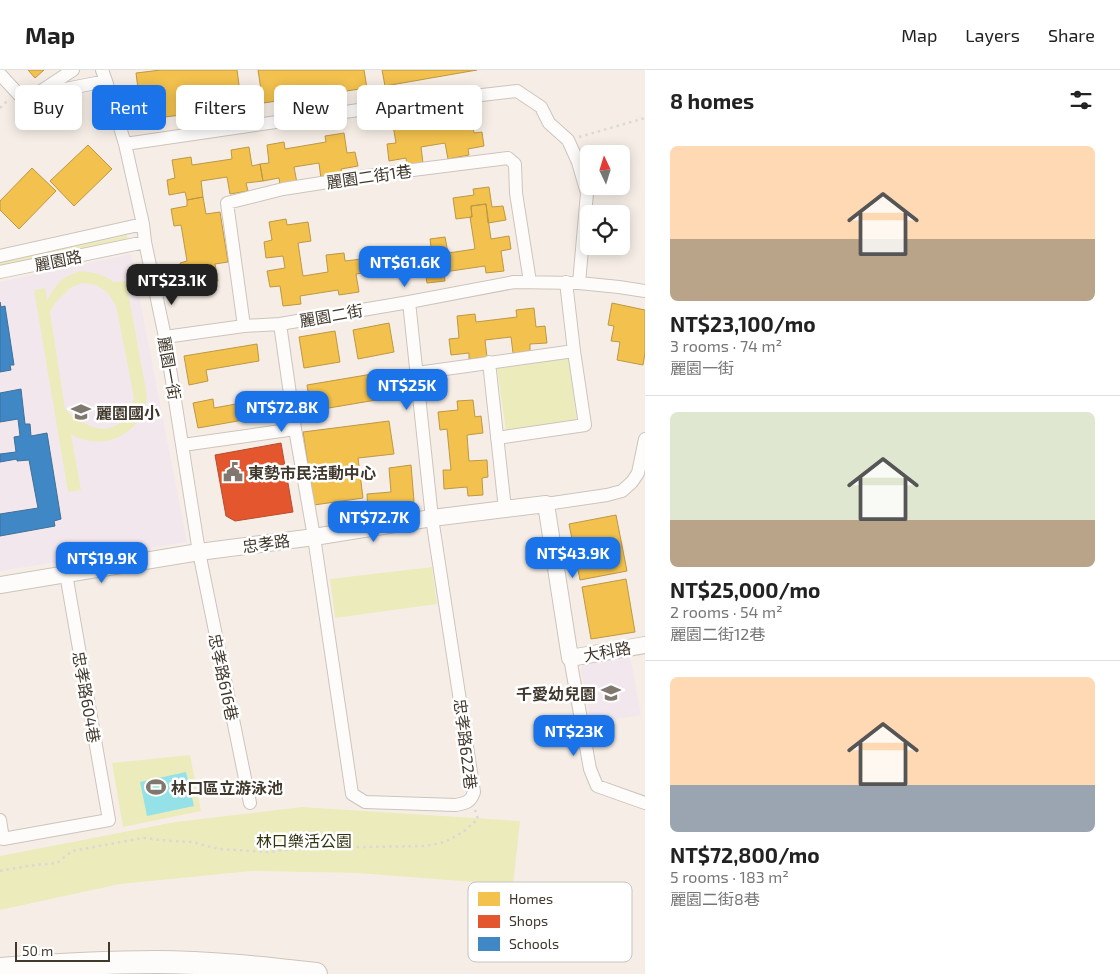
<!DOCTYPE html>
<html lang="en">
<head>
<meta charset="utf-8">
<style>
	body { margin:0; font-family:"Exo 2","Noto Sans TC",sans-serif; background:#f6f6f6; color:#222; height:100vh; display:flex; flex-direction:column; font-size:19px; white-space:nowrap }
	* { box-sizing:border-box; margin:0 }
	p { font-size:16px; color:#767676 }
	.icon { flex:none; width:28px; height:28px; fill:none; stroke:currentColor; stroke-width:2; stroke-linecap:round; stroke-linejoin:round }
	.map { position:relative; flex:1; overflow:hidden }
	.details { display:flex; flex-direction:column; background:#fff; width:475px }
	.details>* { flex:none }
	.hud { position:absolute; left:15px; top:15px; width:475px; height:45px; display:flex; gap:10px }
	.needle { width:32px; rotate:356deg }
	.buttons { position:absolute; left:580px; top:75px; display:grid; gap:10px }
	.buttons a { display:grid; place-items:center; width:50px; height:50px; border-radius:8px; background:#fff; box-shadow:0 2px 12px #0003; font-size:25px }
	.scale { position:absolute; left:15px; bottom:12px; width:95px; box-sizing:border-box; padding-left:5px; border:2px solid #41382d; border-top:0; font-size:14px; line-height:18px; white-space:nowrap; color:#41382d; -webkit-text-stroke:4px #fff; paint-order:stroke }
	.price { position:absolute; translate:-50% -42px; padding:0 11px; border-radius:10px; background:#1a73e8; color:#fff; font-size:16px; line-height:32px; filter:drop-shadow(0 1px 2px #0008) }
	.price::after { content:''; position:absolute; left:50%; top:30px; width:15px; height:11px; margin-left:-8px; background:inherit; clip-path:polygon(0 0,100% 0,50% 100%) }
	.price.selected { background:#222; color:#fff }
	ul { padding:0; list-style:none }
	li { display:grid; align-content:center; gap:10px; height:265px; padding:0 25px }
	li+li { border-top:1px solid #e0e0e0 }
	li span { display:grid; place-items:center; height:155px; border-radius:8px; color:#555 }
	li>.icon { margin-inline-start:auto }
	span .icon { width:90px; height:90px; fill:#fffc; stroke-width:1 }
	li b { font-size:21px }
	h2 { display:flex; justify-content:space-between; align-items:center; height:60px; padding:0 25px; font-size:21px }
	.tag { padding:0 18px; border-radius:8px; background:#fff; box-shadow:0 2px 12px #0003; font-size:18px; line-height:45px }
	.tag.selected { background:#1a73e8; color:#fff }
	header { display:flex; align-items:center; gap:30px; box-sizing:border-box; height:70px; padding:0 25px; background:#fff; border-bottom:1px solid #e0e0e0 }
	header strong { font-size:24px }
	nav { display:flex; gap:28px; margin-inline-start:auto; font-size:18px }
	main { display:flex; flex:1; min-height:0 }
	.map>svg:first-child { display:block }
	.education { fill:#f3e7ee }
	.green { fill:#ecebbc; fill-rule:evenodd }
	.water { fill:#94e2e7 }
	.homes { fill:#f2c14e; stroke:#bd9844 }
	.shops { fill:#e4572e; stroke:#b34e2e }
	.schools { fill:#3f88c5; stroke:#407097 }
	.lines { fill:none; stroke-linecap:round; stroke-linejoin:round }
	.minor-casing { stroke:#ccc4bc; stroke-width:14 }
	.tertiary-casing { stroke:#ccc4bc; stroke-width:18 }
	.motorway-casing { stroke:#ccc4bc; stroke-width:24 }
	.path { stroke:#dbd8d5; stroke-width:2.5; stroke-dasharray:2.5 4; stroke-linecap:butt }
	.minor { stroke:#fefcfb; stroke-width:12 }
	.tertiary { stroke:#fefcfb; stroke-width:16 }
	.motorway { stroke:#fefcfb; stroke-width:22 }
	.labels { text-anchor:middle; dominant-baseline:central; stroke-width:5; stroke-linejoin:round; paint-order:stroke }
	.street-label { font-size:16px; fill:#41382d; stroke:#fff }
	.poi-label { font-size:16px; font-weight:bold; fill:#41382d; stroke:#fff; text-anchor:start }
	.park-label { font-size:16px; fill:#333512; stroke:#fff }
	.key { fill:#fff; stroke:#c6c3c0; stroke-width:1 }
	.key-label { font-size:14px; fill:#41382d }
</style>
</head>
<body>
<header>
<strong>Map</strong>
<nav><a>Map</a><a>Layers</a><a>Share</a></nav>
</header>
<main>
<div class="map">
<svg width="645" height="904" viewBox="0 0 645 904">
	<rect width="100%" height="100%" fill="#f6eee6"/>
	<!-- education -->
	<path class="education" d="M131 184 187 472 0 501V212Z
		M630 585 641 645 591 653 581 600 584 592Z"/>
	<!-- green -->
	<path class="green" d="M127 165 128 172 0 199V192Z
		M80 201C94 202 103 204 114 212L126 211 147 326C146 332 145 339 142 345 131 366 104 377 82 369 78 368 74 366 71 364L81 420 68 422 34 220 45 218 47 230C59 211 59 209 80 201ZM82 213 96 215 107 222 116 236 134 328C131 336 127 346 121 352 102 368 79 352 65 339L50 242 55 233 70 218Z
		M569 288 577 352 506 361 497 298Z
		M432 497 437 534 335 548 330 509Z
		M190 685 201 741 123 757 112 693Z
		M302 737 520 751 513 815 357 803 252 801 120 814 0 840V786L175 752Z"/>
	<!-- water -->
	<path class="water" d="M186 702 194 736 147 746 140 712Z"/>
	<!-- homes -->
	<path class="homes" d="M28 0H44L35 8Z
		M161 0H237L242 37 142 50 136 3Z
		M258 0H364L367 18 263 33Z
		M382 0H477L385 16Z
		M471 43 474 63 482 62 484 76 468 79 469 85 448 89 445 73 421 77 423 93 407 95 406 88 389 91 387 74 396 73 393 55 411 52 412 59 453 52 452 46Z
		M344 63 347 83 355 82 358 96 341 99 342 105 321 109 319 93 294 97 297 113 280 115 279 108 263 111 260 94 269 93 267 75 284 72 285 79 326 72 325 66Z
		M88 75 112 99 74 136 50 111Z
		M249 77 252 96 260 94 263 111 246 113 248 121 230 124 227 107 201 111 203 127 187 130 185 122 169 125 167 110 175 108 172 90 191 87 192 95 232 89 231 80Z
		M32 98 56 121 19 159 0 140V131Z
		M489 117 492 137 503 136 506 150 488 153 486 134 471 136 472 147 456 149 453 128 474 125 473 119Z
		M203 127 206 144 220 142 228 192 215 194 218 211 199 214 198 205 183 208 180 193 187 191 181 155 174 156 171 139 187 136V130Z
		M486 134 491 169 509 166 511 179 501 181 504 201 486 203 485 196 444 202 445 211 427 213 424 194 416 195 413 180 431 177 430 169 445 167 448 183 475 179 470 147H472L471 136Z
		M286 149 287 155 308 152 311 171 298 173 303 206 328 202 326 185 344 183 345 191 361 189 363 203 356 204 359 222 339 225 338 220 300 226 301 234 283 236 280 216 270 217 267 201 285 198 283 186 266 188 264 172 272 170 269 152Z
		M612 233 645 240V283L643 295 617 290 620 272 611 271 614 256 608 255Z
		M534 238 536 257 545 256 547 273 530 274V281L513 283 511 267 485 270 487 287 469 289V283L451 285 449 269 459 268 457 246 475 244 476 252 517 247 516 240Z
		M389 253 394 282 358 289 353 260Z
		M335 261 340 292 304 298 299 267Z
		M257 274 259 291 206 300 208 311 189 315 184 286Z
		M396 300 400 326 311 341 307 315Z
		M269 328 272 345 198 358 193 333 213 329 214 338Z
		M473 330 475 347 481 346 483 363 467 365 469 391 487 390 488 407 482 408 483 425 468 426 467 417 444 419 443 400H451L447 359 440 360 438 342 458 340 457 331Z
		M389 351 394 384 358 388 363 428 314 435 303 362Z
		M411 395 414 431 408 440 368 444 367 424 391 422 389 398Z
		M616 445 627 501 580 510 569 454Z
		M626 509 635 562 591 569 582 517Z"/>
	<!-- shops -->
	<path class="shops" d="M281 373 293 442 235 451 226 446 215 385Z"/>
	<!-- schools -->
	<path class="schools" d="M0 232 1 237 5 236 14 295H10L11 300 0 302Z
		M21 319 25 354H30L31 366 47 363 61 449 54 451 55 456 0 466V444L38 438 29 390 17 391V389L0 392V384L16 382 14 367 20 366 18 349 0 352V323Z"/>
	<g class="lines">
		<defs>
			<path id="minor" d="M73 0 35 25 106 11
				M102 0 106 11 125 74 143 154 145 172 165 267 199 482 250 733
				M0 4 21 27 35 25
				M125 74 386 36 517 21 541 37 549 53 568 70 578 92 587 123 579 213
				M0 186 143 154
				M0 202 145 172
				M280 254 295 359 314 467 352 724 365 732 456 735C466 733 471 732 474 722L432 448 409 232
				M244 256 227 133 283 119 373 105 508 88 515 94 516 123 530 212
				M165 267 244 256 280 254 409 232 514 212 579 213 619 217 645 221
				M489 292 505 439
				M417 303 574 281
				M497 368 585 355 574 281 566 212
				M183 375 295 359
				M546 434 607 425 622 421 632 412 638 403 645 369
				M570 588 590 699 597 716 645 733
				M0 750 3 769 109 750 66 504"/>
			<path id="tertiary" d="M0 515 199 482 314 467 432 448 546 434 570 588 645 575"/>
			<path id="motorway" d="M0 899C52 895 104 892 156 892 209 892 263 898 316 904"/>
		</defs>
		<!-- minor casing -->
		<use href="#minor" class="minor-casing"/>
		<!-- tertiary casing -->
		<use href="#tertiary" class="tertiary-casing"/>
		<!-- motorway casing -->
		<use href="#motorway" class="motorway-casing"/>
		<!-- path -->
		<path class="path" d="M0 38 8 30
			M579 67 645 48
			M0 801 27 796 57 793 72 781 143 768 171 771 192 772 219 779 269 782 303 778 425 776 445 772 463 762 478 749 475 740"/>
		<!-- minor -->
		<use href="#minor" class="minor"/>
		<!-- tertiary -->
		<use href="#tertiary" class="tertiary"/>
		<!-- motorway -->
		<use href="#motorway" class="motorway"/>
	</g>
	<!-- icons -->
	<defs>
		<symbol id="school-bare" viewBox="-9 -9 18 18"><path d="M0-5L7-2L0 1L-7-2ZM-4 1L0 2.5L4 1V4Q0 6-4 4Z" fill="#80786e" stroke="#fff" stroke-width="2.5" paint-order="stroke"/></symbol>
		<symbol id="civic-bare" viewBox="-9 -9 18 18"><path d="M-.6-6.5H3V-4.5H.6V-3L4-1V1h2V6H-6V1h2V-1L-.6-3ZM-1.2 2.5V6h2.4V2.5Z" fill="#80786e" stroke="#fff" stroke-width="2.5" paint-order="stroke"/></symbol>
		<symbol id="stadium-bare" viewBox="-9 -9 18 18"><path d="M0-5a6.5 5 0 1 0 0 10a6.5 5 0 1 0 0-10ZM-3.5-1.8h7v3.6h-7Z" fill="#80786e" stroke="#fff" stroke-width="2.5" paint-order="stroke"/></symbol>
	</defs>
	<g fill-rule="evenodd">
		<use href="#school-bare" x="67" y="328" width="28" height="28"/>
		<use href="#civic-bare" x="219" y="388" width="28" height="28"/>
		<use href="#school-bare" x="597" y="609" width="28" height="28"/>
		<use href="#stadium-bare" x="142" y="703" width="28" height="28"/>
	</g>
	<g class="labels">
		<!-- street labels -->
		<g class="street-label">
			<text transform="translate(369 106) rotate(-8)">麗園二街1巷</text>
			<text transform="translate(58 190) rotate(-11)">麗園路</text>
			<text transform="translate(331 245) rotate(-10)">麗園二街</text>
			<text transform="translate(170 298) rotate(80)">麗園一街</text>
			<text transform="translate(266 473) rotate(-8)">忠孝路</text>
			<text transform="translate(607 581) rotate(-10)">大科路</text>
			<text transform="translate(224 607) rotate(78)">忠孝路616巷</text>
			<text transform="translate(87 627) rotate(80)">忠孝路604巷</text>
			<text transform="translate(466 674) rotate(83)">忠孝路622巷</text>
		</g>
		<!-- poi labels -->
		<g class="poi-label">
			<text x="96" y="342">麗園國小</text>
			<text x="248" y="402">東勢市民活動中心</text>
			<text x="596" y="623" text-anchor="end">千愛幼兒園</text>
			<text x="171" y="717">林口區立游泳池</text>
		</g>
		<!-- park labels -->
		<g class="park-label">
			<text x="304" y="770">林口樂活公園</text>
		</g>
	</g>
	<!-- legend -->
	<rect x="468" y="812" width="164" height="80" rx="8" class="key"/>
	<rect x="478" y="822" width="22" height="14" fill="#f2c14e"/>
	<rect x="478" y="845" width="22" height="13" fill="#e4572e"/>
	<rect x="478" y="867" width="22" height="14" fill="#3f88c5"/>
	<g class="key-label">
		<text x="509" y="834">Homes</text>
		<text x="509" y="856">Shops</text>
		<text x="509" y="879">Schools</text>
	</g>
</svg>
<div class="buttons">
<a><svg class="needle" viewBox="-14 -14 28 28"><path d="M0-13l5 13h-10z" fill="#e53935"/><path d="M0 13l5-13h-10z" fill="#767676"/></svg></a>
<a><svg class="icon" aria-label="locate" viewBox="0 0 24 24"><circle cx="12" cy="12" r="6"/><path d="M12 2v4M12 18v4M2 12h4M18 12h4"/></svg></a>
</div>
<div class="scale">50 m</div>
<b class="price" style="left:405px;top:218px">NT$61.6K</b>
<b class="price selected" style="left:172px;top:236px">NT$23.1K</b>
<b class="price" style="left:407px;top:341px">NT$25K</b>
<b class="price" style="left:282px;top:363px">NT$72.8K</b>
<b class="price" style="left:374px;top:473px">NT$72.7K</b>
<b class="price" style="left:573px;top:509px">NT$43.9K</b>
<b class="price" style="left:102px;top:514px">NT$19.9K</b>
<b class="price" style="left:574px;top:687px">NT$23K</b>
<div class="hud">
<a class="tag">Buy</a>
<a class="tag selected">Rent</a>
<a class="tag">Filters</a>
<a class="tag">New</a>
<a class="tag">Apartment</a>
</div>
</div>
<section class="details">
<h2>8 homes<svg class="icon" aria-label="filters" viewBox="0 0 24 24"><path d="M4 7h16M4 17h16"/><circle cx="9" cy="7" r="2"/><circle cx="15" cy="17" r="2"/></svg></h2>
<ul>
<li><span style="background:linear-gradient(#ffd9b3 60%,#b9a48a 0)"><svg class="icon" aria-label="home" viewBox="0 0 24 24"><path d="M3 11l9-7 9 7M6 9v11h12V9"/></svg></span><div><b>NT$23,100/mo</b><p>3 rooms · 74 m²</p><p>麗園一街</p></div></li>
<li><span style="background:linear-gradient(#dfe7d0 70%,#b9a48a 0)"><svg class="icon" aria-label="home" viewBox="0 0 24 24"><path d="M3 11l9-7 9 7M6 9v11h12V9"/></svg></span><div><b>NT$25,000/mo</b><p>2 rooms · 54 m²</p><p>麗園二街12巷</p></div></li>
<li><span style="background:linear-gradient(#ffd9b3 70%,#9aa5b1 0)"><svg class="icon" aria-label="home" viewBox="0 0 24 24"><path d="M3 11l9-7 9 7M6 9v11h12V9"/></svg></span><div><b>NT$72,800/mo</b><p>5 rooms · 183 m²</p><p>麗園二街8巷</p></div></li>
</ul>
</section>
</main>
</body>
</html>
